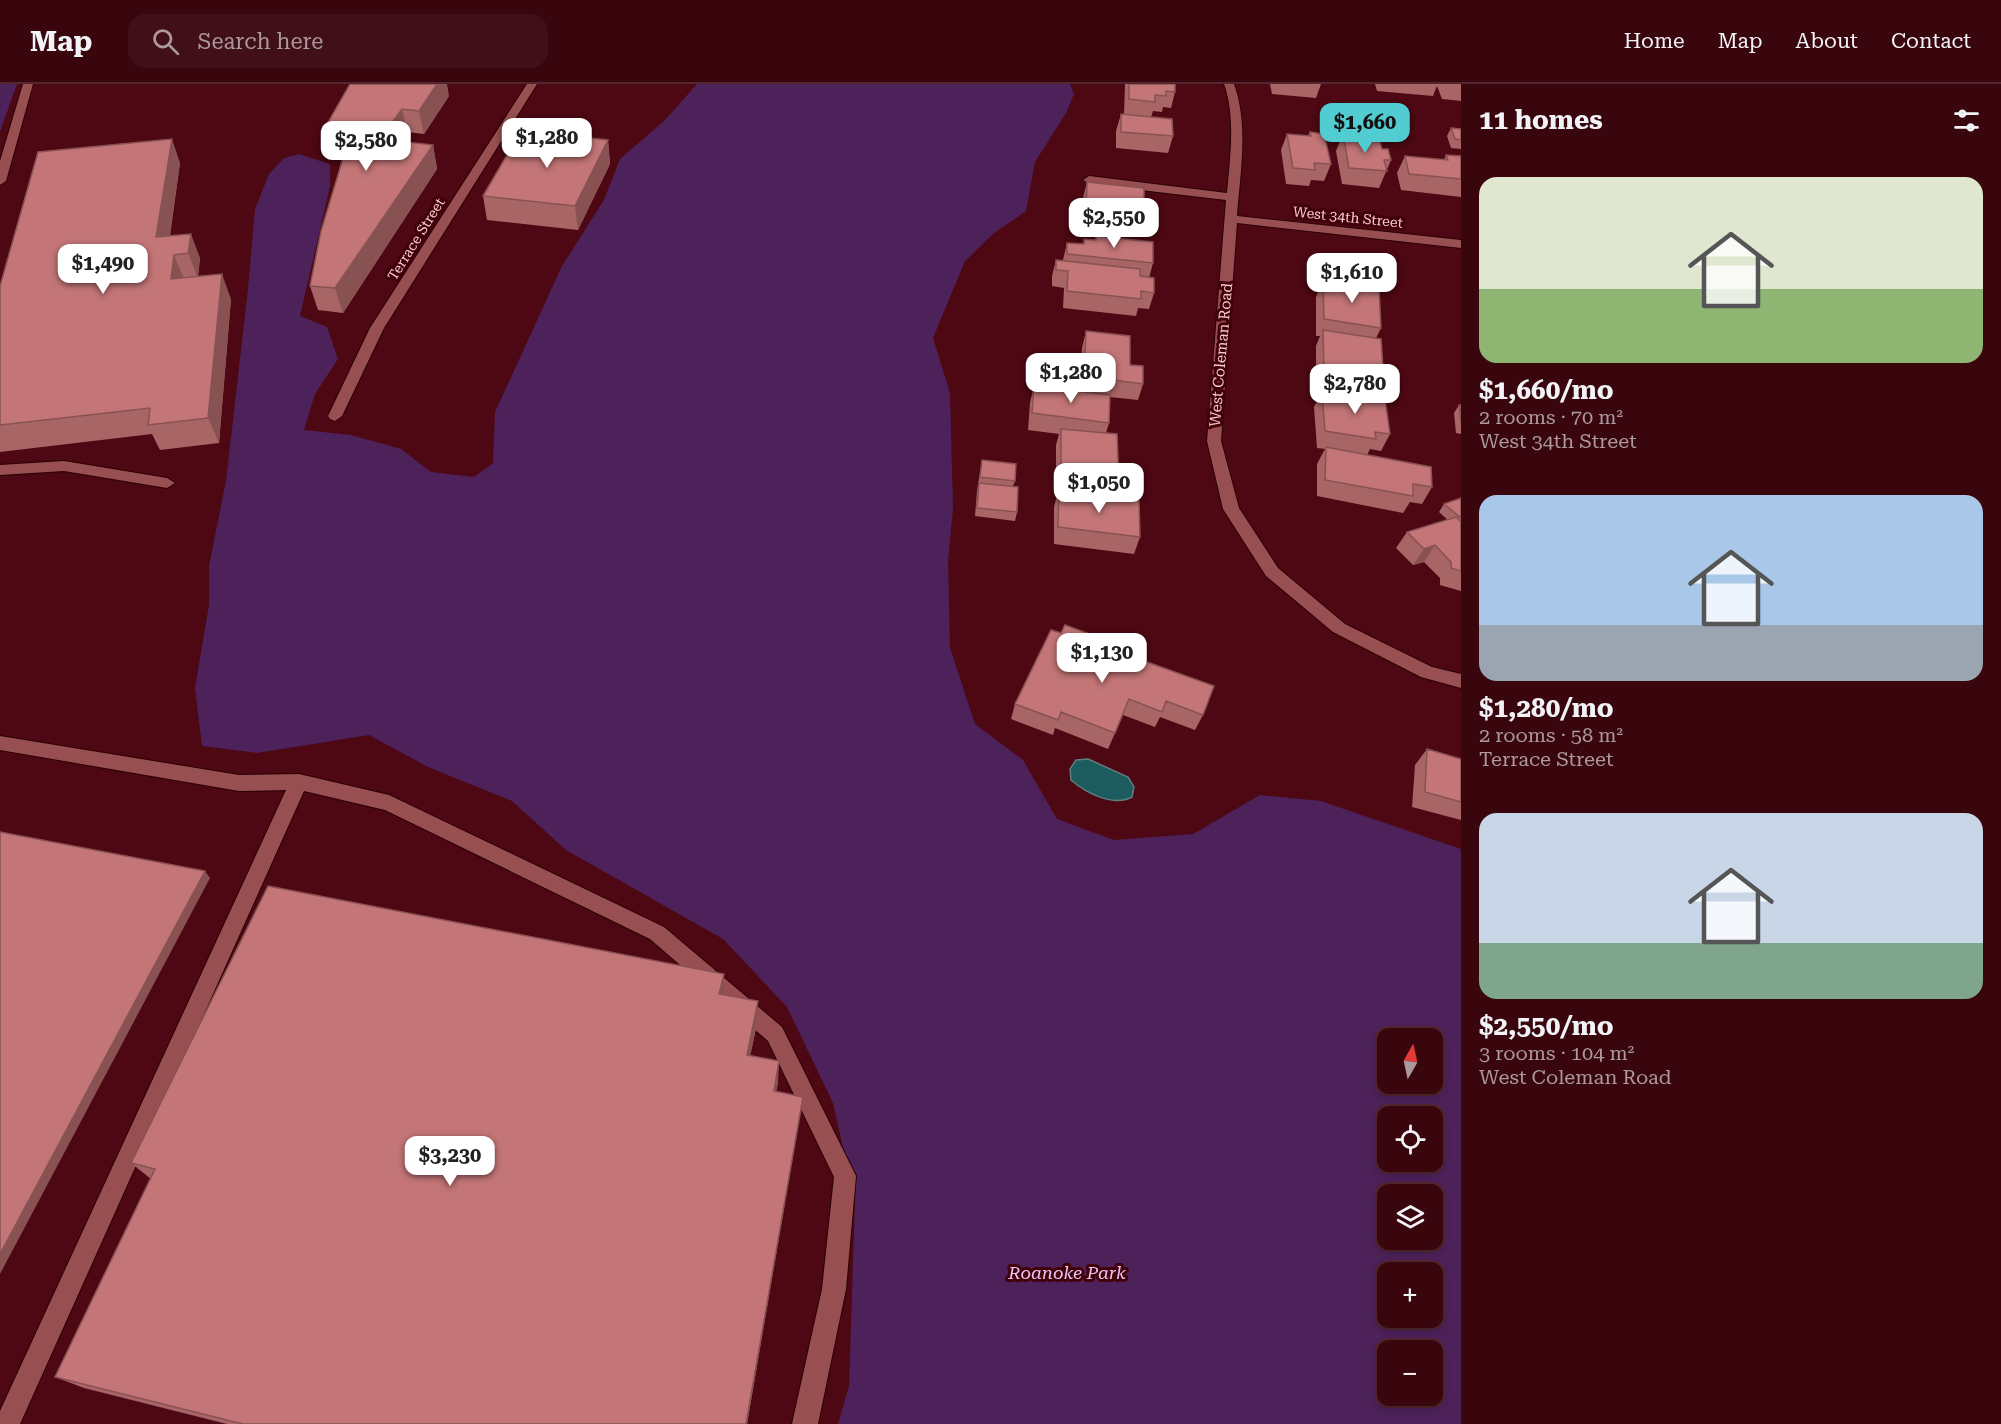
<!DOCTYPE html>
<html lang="en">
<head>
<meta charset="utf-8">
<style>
	body { margin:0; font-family:"Roboto Serif",serif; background:#410f17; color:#f1f3f6; height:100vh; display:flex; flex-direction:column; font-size:22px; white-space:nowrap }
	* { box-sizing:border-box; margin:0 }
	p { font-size:20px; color:#ab999e }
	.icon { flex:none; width:33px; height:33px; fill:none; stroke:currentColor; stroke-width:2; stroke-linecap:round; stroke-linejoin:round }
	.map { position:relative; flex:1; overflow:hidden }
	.details { display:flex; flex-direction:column; background:#3a060e; width:540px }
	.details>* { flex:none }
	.needle { width:39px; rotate:9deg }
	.tools { position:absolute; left:1377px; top:944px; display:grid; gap:12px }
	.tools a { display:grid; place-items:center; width:66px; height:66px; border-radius:12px; background:#3a060e; box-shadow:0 3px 9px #0003,0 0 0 2px #54272e; font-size:30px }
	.price { position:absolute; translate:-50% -51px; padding:0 14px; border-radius:12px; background:#fff; color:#222; font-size:20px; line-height:39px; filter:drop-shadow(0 2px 3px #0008) }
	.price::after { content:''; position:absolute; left:50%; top:36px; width:18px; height:14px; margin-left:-9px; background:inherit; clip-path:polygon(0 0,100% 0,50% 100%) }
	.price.selected { background:#51ccd1; color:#111 }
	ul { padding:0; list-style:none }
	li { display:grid; align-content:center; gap:12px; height:318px; padding:0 18px }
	li span { display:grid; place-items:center; height:186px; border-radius:18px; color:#555 }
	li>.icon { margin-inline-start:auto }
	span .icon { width:108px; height:108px; fill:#fffc; stroke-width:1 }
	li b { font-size:26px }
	h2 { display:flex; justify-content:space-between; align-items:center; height:72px; padding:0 18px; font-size:26px }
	header { display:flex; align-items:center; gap:36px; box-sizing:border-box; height:84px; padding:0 30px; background:#3a060e; border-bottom:2px solid #54272e }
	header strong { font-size:28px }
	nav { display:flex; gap:33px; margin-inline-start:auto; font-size:21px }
	.search { width:420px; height:54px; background:#410f17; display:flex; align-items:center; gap:15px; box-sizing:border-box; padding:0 21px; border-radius:18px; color:#ab999e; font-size:22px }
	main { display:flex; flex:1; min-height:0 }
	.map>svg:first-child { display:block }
	.green { fill:#4d2159; fill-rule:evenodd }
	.water { fill:#1c5c5e; stroke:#5e7e7f; stroke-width:1.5 }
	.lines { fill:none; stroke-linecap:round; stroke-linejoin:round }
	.lane-casing { stroke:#2a0003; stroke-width:2 }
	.street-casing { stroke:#2a0003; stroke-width:2 }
	.secondary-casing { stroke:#2a0003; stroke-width:2 }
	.lane { fill:#984f52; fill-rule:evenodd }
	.street { fill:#984f52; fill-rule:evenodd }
	.secondary { fill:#984f52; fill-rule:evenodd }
	.wall { fill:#a86566 }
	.shaded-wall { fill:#885253 }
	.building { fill:#c37577; stroke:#885253; stroke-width:1.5 }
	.labels { text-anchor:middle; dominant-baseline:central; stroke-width:6; stroke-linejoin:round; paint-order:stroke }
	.far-street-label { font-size:14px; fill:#f8cdcc; stroke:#41000a }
	.street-label { font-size:15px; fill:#f8cdcc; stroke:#41000a }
	.near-park-label { font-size:18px; font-style:italic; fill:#ebc7f6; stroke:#41000a }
</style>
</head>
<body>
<header>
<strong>Map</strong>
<div class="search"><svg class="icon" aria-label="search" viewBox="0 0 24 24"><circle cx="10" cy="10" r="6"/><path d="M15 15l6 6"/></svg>Search here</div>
<nav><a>Home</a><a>Map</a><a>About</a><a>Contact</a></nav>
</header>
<main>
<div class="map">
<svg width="1461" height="1340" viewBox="0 0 1461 1340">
	<rect width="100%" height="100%" fill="#4d0813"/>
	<!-- green -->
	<path class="green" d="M0 0H17L0 48Z
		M697 0H1070L1074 10 1066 29 1035 78 1026 127 994 149 965 177 933 254 950 309 953 425 948 477 950 564 975 640 1023 676 1057 735 1114 756 1193 750 1260 711 1321 717 1461 765V1340H838L849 1302 855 1118 833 1019 787 923 723 855 566 766 512 717 428 683 369 651 257 669 202 662 195 604 209 521V482L226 397 248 205 255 125 269 90 284 74 299 70 330 80V102L300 232 327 243 338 275 315 310 304 346 351 351 401 365 431 388 474 393 493 379 495 328 562 182 604 116 620 75 666 35ZM1388 954H1432V999H1388ZM1388 1032H1432V1077H1388ZM1388 1110H1432V1155H1388ZM1388 1188H1432V1233H1388ZM1388 1266H1432V1311H1388Z"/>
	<!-- water -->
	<path class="water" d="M1088 675 1128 693 1134 703 1132 713C1113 723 1086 709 1071 696L1070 685 1076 676Z"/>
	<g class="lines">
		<defs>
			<path id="lane" d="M64 377 167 394 175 399 167 404 64 387 0 391V381Z
				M0 652 239 691 299 690 389 711 664 843 782 943 856 1092 846 1205 818 1340H792L822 1205 834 1093 768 957 650 855 385 726 304 707 20 1340H0V1327L286 706 239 707 0 666Z"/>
			<path id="street" d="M527 0H537L384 244 342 332 335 337 330 335 328 332 370 244Z
				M1224 0H1234C1249 41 1240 90 1237 132L1461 156V164L1237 139 1221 357 1239 424 1278 484 1345 540 1432 583 1461 590V604L1421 593 1333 548 1266 492 1223 425 1207 357 1226 116 1089 100 1083 96 1089 92 1227 109C1230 73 1236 34 1224 0Z"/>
			<path id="secondary" d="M23 0H33L6 97 0 101V77Z"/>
		</defs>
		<!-- lane casing -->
		<use href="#lane" class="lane-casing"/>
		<!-- street casing -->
		<use href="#street" class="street-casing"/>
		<!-- secondary casing -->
		<use href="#secondary" class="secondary-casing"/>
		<!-- lane -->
		<use href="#lane" class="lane"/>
		<!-- street -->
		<use href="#street" class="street"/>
		<!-- secondary -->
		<use href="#secondary" class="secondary"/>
	</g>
	<!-- wall -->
	<path class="wall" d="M350 0 449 12 424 50 407 48 401 57 433 61 437 85 343 229 318 226 310 202 342 74 328 73 322 49Z
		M1125 0H1175V8L1171 24 1163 23 1162 28 1153 27 1151 33 1173 52 1168 69 1116 64V47L1121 30 1124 31Z
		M1270 0H1321L1316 14 1272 10Z
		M1375 0H1461V17L1442 15 1437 2 1433 12 1377 7Z
		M1333 30 1390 48 1387 57 1367 55 1368 56 1382 65 1391 76 1379 104 1342 100 1336 67 1342 52H1332L1330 39Z
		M1451 44 1461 45V65L1451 64 1447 52Z
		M1310 48 1331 80 1324 97 1311 96 1309 102 1286 100 1281 66 1287 50 1308 52Z
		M608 56 610 80 578 146 487 136 483 112Z
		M1446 71 1461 72V113L1401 106 1397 89 1405 72 1444 76Z
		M180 79 170 152 200 174 198 193 231 215 219 359 160 366 152 350 0 368V202Z
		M1087 98 1144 133 1139 149 1082 143 1083 114Z
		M1096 152 1153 179 1149 194 1154 209 1149 225 1138 224 1136 232 1063 224 1064 204 1052 202V192L1056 176H1063L1067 159 1083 160 1084 155 1095 156Z
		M1323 196 1381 244 1376 254 1384 298 1376 314 1390 350 1381 367 1370 365 1367 371 1432 403 1422 420 1410 418 1403 429 1317 412V380L1325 365 1317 364 1314 323 1322 307 1354 311 1316 305V262L1320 252H1316V213Z
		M1086 247 1130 281 1143 300 1138 316 1110 313 1109 339 1106 349 1119 398 1113 413 1140 453 1134 470 1054 460V423L1058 408H1056V361L1059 350 1028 346 1030 319 1034 302 1079 307 1082 264Z
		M1459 321H1461V350L1456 349 1454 329Z
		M982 376 1015 397 1013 402 1017 428 1015 437 975 432 977 407Z
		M1461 414V507L1440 501V494L1424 478 1413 481 1396 464 1407 448 1448 436 1439 428 1444 420Z
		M1061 549 1092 551 1087 564 1203 631 1195 646 1160 633 1155 643 1123 631 1108 665 1055 644 1053 651 1011 635 1015 620Z
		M1427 665 1461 675V736L1412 723 1415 681Z
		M724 911 758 917 757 940 750 971 778 999 776 1007 803 1013 747 1340H227L84 1304 55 1293 151 1095 131 1079Z"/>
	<!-- shaded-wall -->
	<path class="shaded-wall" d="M437 0H447L449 12 424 50 419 27Z
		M402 25 407 48 386 79 380 55Z
		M172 55 180 79 166 177 156 153Z
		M608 56 610 80 578 146 575 122Z
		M433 61 437 85 343 229 335 204Z
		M191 150 200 174 198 194 188 169Z
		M174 171 184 195H171Z
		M222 190 231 215 219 359 208 334Z
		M1435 461 1424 478 1413 481 1424 465Z
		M205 787 210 794 0 1190V1170Z
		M724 890V913L719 910Z
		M758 917 757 940 746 992 747 971Z
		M779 977 778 999 772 1028 774 1007Z
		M803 1013 747 1340H746Z"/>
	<!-- building -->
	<path class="building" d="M350 0H437L419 27 402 25 380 55 433 61 335 204 310 202 321 147 344 71 358 53 322 49Z
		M1129 0H1175V8L1166 7V12L1155 11V18L1129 15Z
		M1121 30 1172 35 1173 52 1121 48Z
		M1333 30 1387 35 1390 48 1336 43Z
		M1451 44 1461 45V56L1455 55Z
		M521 47 608 56 575 122 483 112Z
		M1310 48 1324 50 1331 80 1314 79 1315 86 1293 84 1287 50 1311 52Z
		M1343 50 1367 53 1368 56 1380 58 1382 65H1388L1391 76H1384L1387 87 1349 84Z
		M172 55 156 153 191 150 188 169 174 171 171 195 222 190 208 334 148 341 150 324 0 341V202L38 68Z
		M1446 71 1461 72V95L1409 90 1405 72 1448 76Z
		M1087 98 1144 104V133L1086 127Z
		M1096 152 1153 158V179L1067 170V159L1084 160V155L1096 156Z
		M1056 176 1140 185V192L1154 194V209L1141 207V215L1067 207 1068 187 1056 186Z
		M1323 196 1379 204 1381 244 1324 235Z
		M1323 246 1381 255 1384 298 1324 288Z
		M1086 247 1130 252V281L1143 282V300L1084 292Z
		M1034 302 1110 311 1109 339 1032 329Z
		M1322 307 1385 315 1390 350 1375 348 1376 355 1325 347Z
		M1459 321H1461V339Z
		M1061 345 1117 350 1119 398 1061 392Z
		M1326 363 1431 383 1432 403 1413 400V412L1325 396Z
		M982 376 1016 380 1015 397 980 393Z
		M979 399 1018 403 1017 428 977 424Z
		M1059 406 1139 416 1140 453 1058 443Z
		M1461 414V434L1444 420Z
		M1456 433 1461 438V487L1451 484V478L1435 461 1424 465 1407 448Z
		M1065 541 1092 551 1086 564 1141 583 1144 577 1214 602 1203 631 1166 617 1162 628 1129 615 1115 649 1061 628 1058 636 1015 620 1051 546 1061 549Z
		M1427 665 1461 675V718L1425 708Z
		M0 748 205 787 0 1170Z
		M268 802 724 890 719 910 758 917 747 971 779 977 774 1007 803 1013 746 1340H243L55 1293 155 1085 131 1079Z"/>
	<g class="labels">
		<!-- far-street labels -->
		<g class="far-street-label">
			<text transform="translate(1348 133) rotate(6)">West 34th Street</text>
			<text transform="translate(416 155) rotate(-58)">Terrace Street</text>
		</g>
		<!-- street labels -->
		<g class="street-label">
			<text transform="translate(1221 271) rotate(-85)">West Coleman Road</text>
		</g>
		<!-- near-park labels -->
		<g class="near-park-label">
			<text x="1067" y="1188">Roanoke Park</text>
		</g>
	</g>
</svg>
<div class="tools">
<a><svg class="needle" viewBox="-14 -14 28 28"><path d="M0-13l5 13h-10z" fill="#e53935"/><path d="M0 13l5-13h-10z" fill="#ab999e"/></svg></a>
<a><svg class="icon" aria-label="locate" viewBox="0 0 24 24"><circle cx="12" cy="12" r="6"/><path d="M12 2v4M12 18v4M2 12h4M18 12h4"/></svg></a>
<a><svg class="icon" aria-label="layers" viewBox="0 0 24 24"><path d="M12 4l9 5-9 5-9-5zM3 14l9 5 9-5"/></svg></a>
<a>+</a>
<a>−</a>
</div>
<b class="price selected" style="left:1365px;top:70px">$1,660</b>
<b class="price" style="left:547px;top:85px">$1,280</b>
<b class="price" style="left:366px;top:88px">$2,580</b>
<b class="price" style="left:1114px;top:165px">$2,550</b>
<b class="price" style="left:103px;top:211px">$1,490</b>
<b class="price" style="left:1352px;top:220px">$1,610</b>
<b class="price" style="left:1071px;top:320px">$1,280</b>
<b class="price" style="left:1355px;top:331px">$2,780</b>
<b class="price" style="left:1099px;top:430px">$1,050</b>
<b class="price" style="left:1102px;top:600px">$1,130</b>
<b class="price" style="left:450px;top:1103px">$3,230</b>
</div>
<section class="details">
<h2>11 homes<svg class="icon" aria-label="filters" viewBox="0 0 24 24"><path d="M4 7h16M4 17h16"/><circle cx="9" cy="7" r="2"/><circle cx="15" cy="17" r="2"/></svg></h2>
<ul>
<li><span style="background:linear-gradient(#dfe7d0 60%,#8fb573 0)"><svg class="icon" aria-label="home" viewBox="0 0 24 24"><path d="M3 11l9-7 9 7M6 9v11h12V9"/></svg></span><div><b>$1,660/mo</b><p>2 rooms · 70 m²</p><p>West 34th Street</p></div></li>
<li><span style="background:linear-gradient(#a9c7e8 70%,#9aa5b1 0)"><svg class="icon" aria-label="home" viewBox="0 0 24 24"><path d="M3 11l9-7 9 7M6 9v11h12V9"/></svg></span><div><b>$1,280/mo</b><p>2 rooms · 58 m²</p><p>Terrace Street</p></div></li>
<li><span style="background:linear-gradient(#c9d6e8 70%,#7fa58c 0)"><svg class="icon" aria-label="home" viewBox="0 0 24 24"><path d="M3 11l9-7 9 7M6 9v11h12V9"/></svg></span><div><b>$2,550/mo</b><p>3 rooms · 104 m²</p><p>West Coleman Road</p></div></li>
</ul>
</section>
</main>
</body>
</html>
